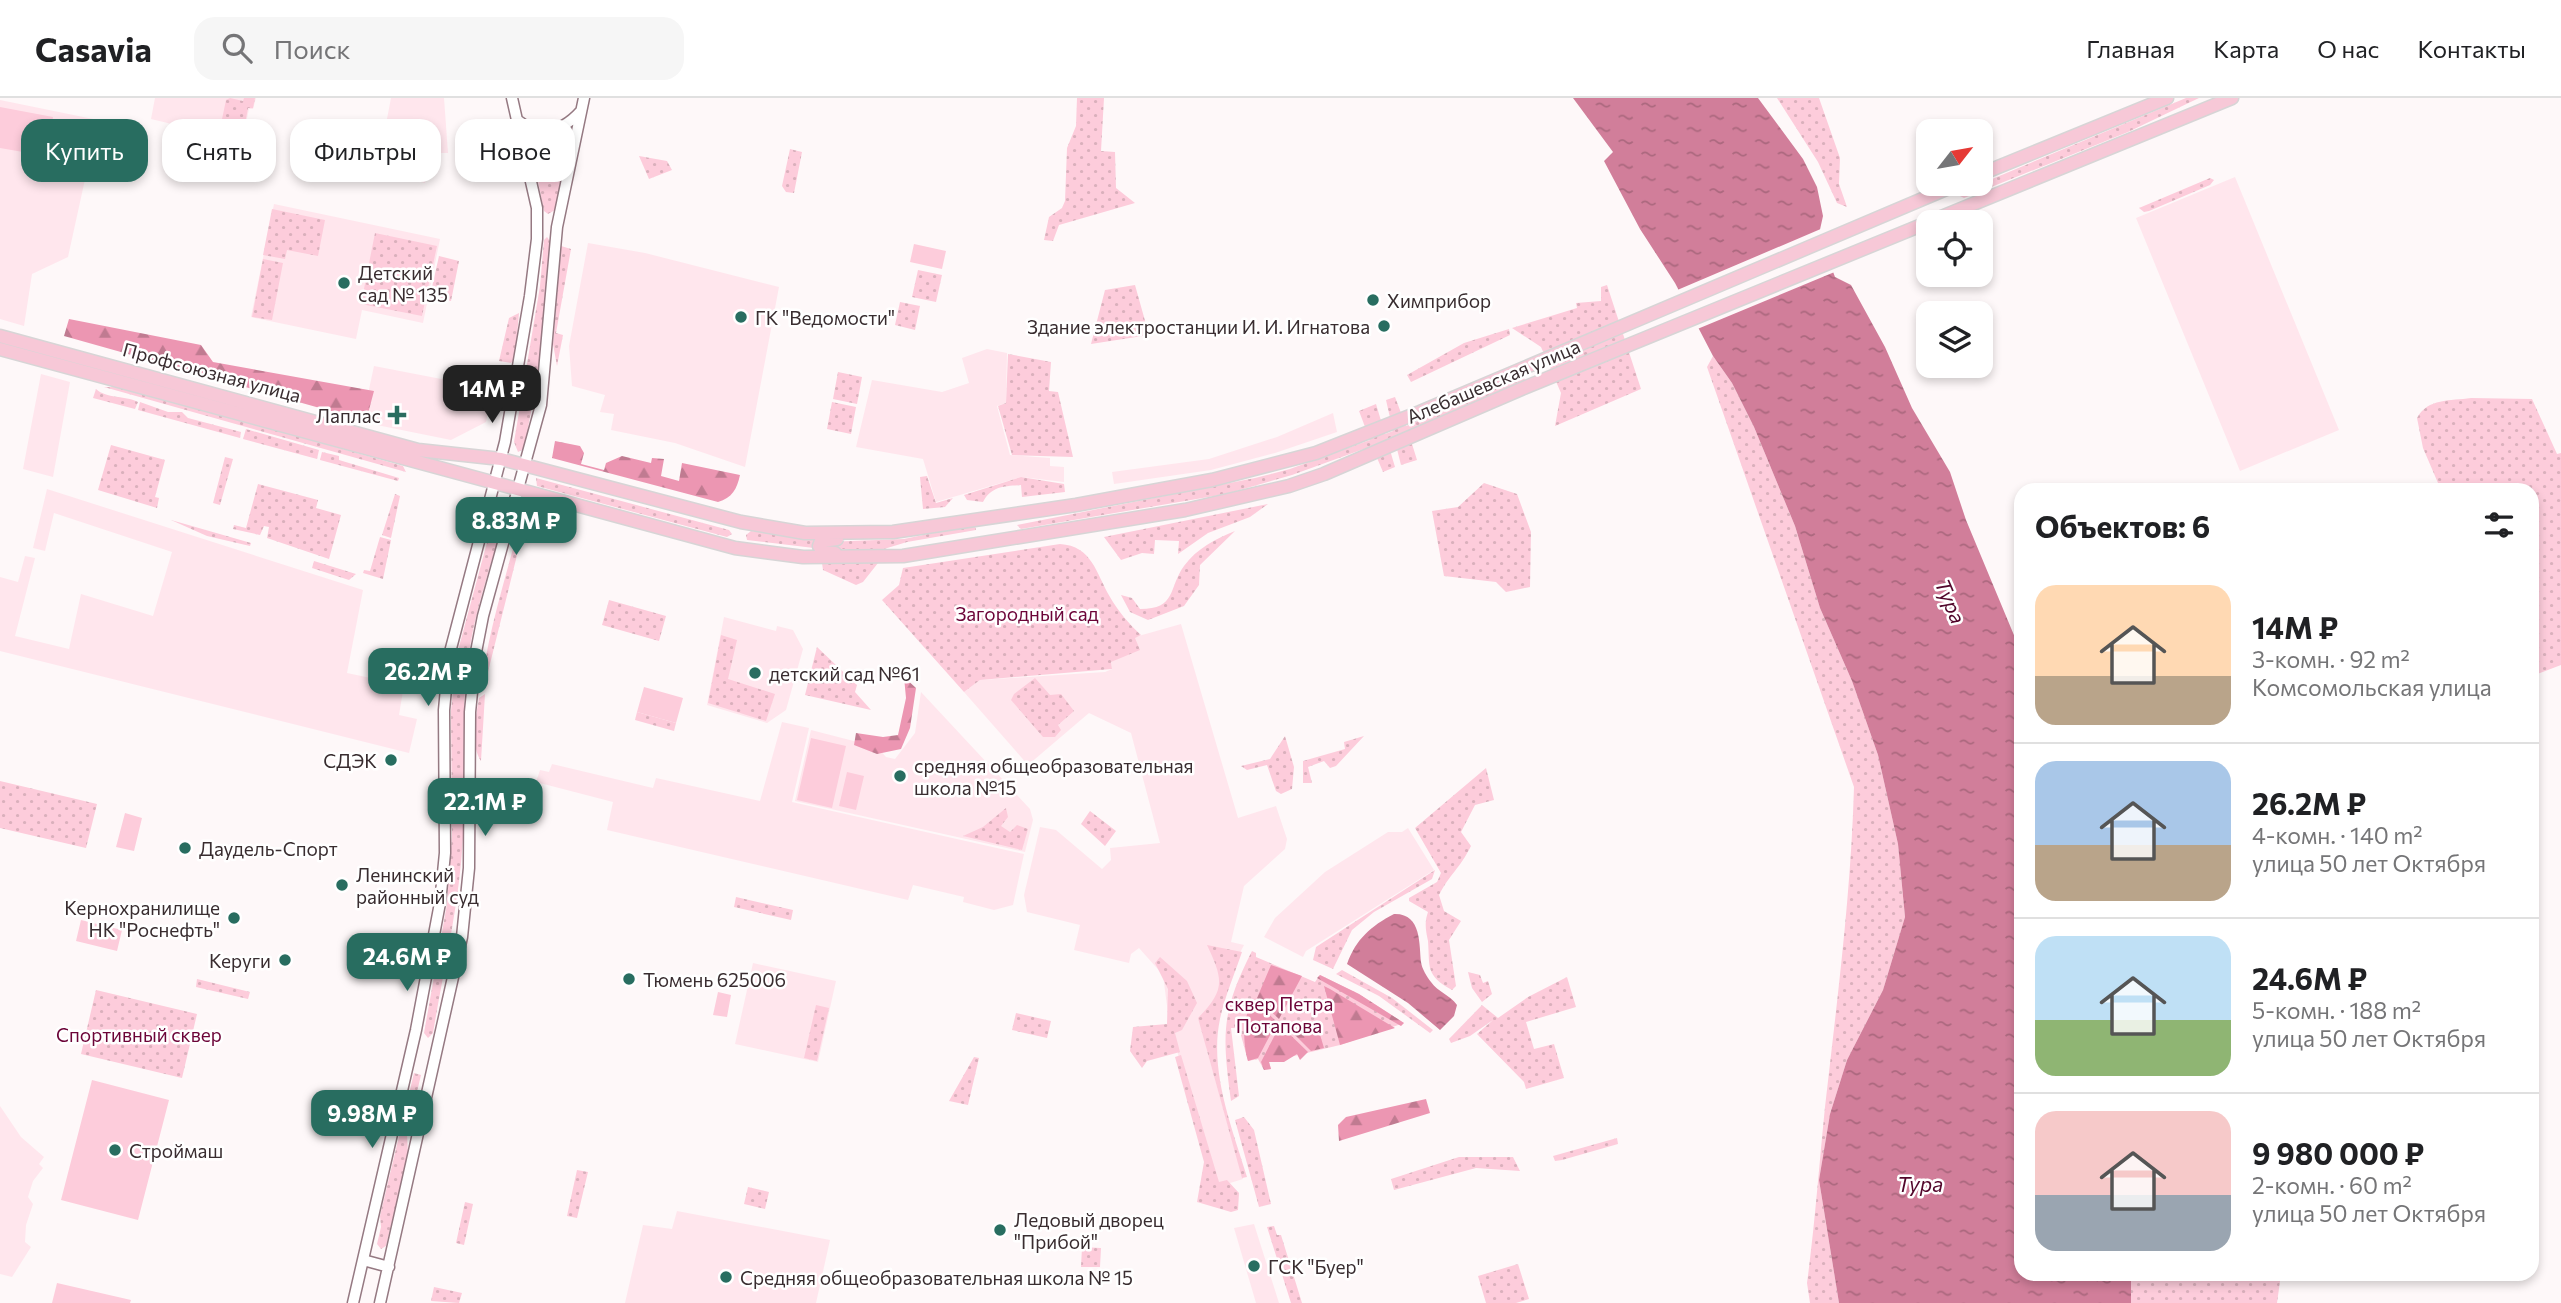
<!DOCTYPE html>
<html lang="ru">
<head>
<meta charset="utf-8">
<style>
	body { margin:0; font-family:Commissioner,sans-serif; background:#f6f6f6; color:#202124; height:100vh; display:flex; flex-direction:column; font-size:26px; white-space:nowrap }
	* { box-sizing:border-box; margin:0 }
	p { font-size:23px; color:#757577 }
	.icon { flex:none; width:38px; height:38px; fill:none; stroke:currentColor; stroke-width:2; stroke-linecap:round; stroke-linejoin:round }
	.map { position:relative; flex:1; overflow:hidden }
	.details { position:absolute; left:2014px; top:385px; width:525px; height:798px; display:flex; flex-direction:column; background:#fff; border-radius:21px; box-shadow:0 4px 10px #0003 }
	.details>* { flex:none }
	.top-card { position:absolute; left:21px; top:21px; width:665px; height:63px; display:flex; gap:14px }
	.needle { width:46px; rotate:59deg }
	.fabs { position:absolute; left:1916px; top:21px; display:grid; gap:14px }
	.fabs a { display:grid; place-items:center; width:77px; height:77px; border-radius:14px; background:#fff; box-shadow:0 4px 10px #0003; font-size:35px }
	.price { position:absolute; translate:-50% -60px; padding:0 16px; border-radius:14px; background:#286d60; color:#fff; font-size:23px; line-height:46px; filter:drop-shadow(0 2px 4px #0008) }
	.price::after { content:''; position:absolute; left:50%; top:42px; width:21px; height:16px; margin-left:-10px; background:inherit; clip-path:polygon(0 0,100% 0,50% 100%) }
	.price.selected { background:#222; color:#fff }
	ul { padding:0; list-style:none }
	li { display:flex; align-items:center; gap:21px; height:175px; padding:0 21px }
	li+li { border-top:2px solid #e0e0e0 }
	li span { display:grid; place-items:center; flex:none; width:196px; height:140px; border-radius:21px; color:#555 }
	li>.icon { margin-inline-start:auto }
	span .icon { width:84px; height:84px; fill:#fffc; stroke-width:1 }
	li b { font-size:30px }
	h2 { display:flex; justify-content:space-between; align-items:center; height:84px; padding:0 21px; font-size:30px }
	.chip { padding:0 24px; border-radius:21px; background:#fff; box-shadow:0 4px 10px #0003; font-size:24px; line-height:63px }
	.chip.selected { background:#286d60; color:#fff }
	header { display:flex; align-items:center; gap:42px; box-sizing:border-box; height:98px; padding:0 35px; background:#fff; border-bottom:2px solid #e0e0e0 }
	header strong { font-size:33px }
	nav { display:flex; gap:38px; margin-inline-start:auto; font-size:24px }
	.search { width:490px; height:63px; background:#f6f6f6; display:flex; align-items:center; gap:18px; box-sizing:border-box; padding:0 24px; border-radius:21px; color:#757577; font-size:26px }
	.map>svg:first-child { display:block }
	.built { fill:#ffe6ed }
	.grass { fill:url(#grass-dots) }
	.forest { fill:url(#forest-firs) }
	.pitch { fill:#fdccdb }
	.water { fill:url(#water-ripples) }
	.pier { fill:#fef8f9 }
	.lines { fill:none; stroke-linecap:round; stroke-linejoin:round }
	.secondary-casing { stroke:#957982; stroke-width:13 }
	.primary-casing { stroke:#d7d5d6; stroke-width:15 }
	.secondary { stroke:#fff; stroke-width:10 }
	.primary { stroke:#f7c8d7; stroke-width:12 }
	.poi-dot { fill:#286d60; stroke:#fff; stroke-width:2.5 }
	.labels { text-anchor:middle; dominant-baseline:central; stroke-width:5; stroke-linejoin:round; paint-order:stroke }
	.poi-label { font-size:19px; fill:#392d30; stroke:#fff; text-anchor:start }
	.street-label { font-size:19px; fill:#392d30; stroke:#fff }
	.park-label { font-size:19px; fill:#6c0438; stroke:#fff }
	.water-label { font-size:21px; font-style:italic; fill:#52062b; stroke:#fff }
</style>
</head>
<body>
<header>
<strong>Casavia</strong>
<div class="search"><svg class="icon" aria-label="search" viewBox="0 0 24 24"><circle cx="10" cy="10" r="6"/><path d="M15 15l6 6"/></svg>Поиск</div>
<nav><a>Главная</a><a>Карта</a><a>О нас</a><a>Контакты</a></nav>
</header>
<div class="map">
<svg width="2561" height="1205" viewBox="0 0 2561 1205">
	<defs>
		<pattern id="grass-dots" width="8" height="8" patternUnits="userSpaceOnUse" patternTransform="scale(1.75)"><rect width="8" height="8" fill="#fdccdb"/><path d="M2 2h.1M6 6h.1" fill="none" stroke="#dab0bc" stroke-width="1.8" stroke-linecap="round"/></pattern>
		<pattern id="forest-firs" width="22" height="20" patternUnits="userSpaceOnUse" patternTransform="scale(1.75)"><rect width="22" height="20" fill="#ec96b2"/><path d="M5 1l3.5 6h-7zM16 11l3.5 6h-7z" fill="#c07b91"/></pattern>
		<pattern id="water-ripples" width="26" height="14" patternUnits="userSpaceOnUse" patternTransform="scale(1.75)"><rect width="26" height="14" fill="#d17e9a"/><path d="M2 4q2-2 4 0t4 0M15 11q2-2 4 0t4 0" fill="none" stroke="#ab687e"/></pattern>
	</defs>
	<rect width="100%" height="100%" fill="#fef8f9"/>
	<!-- built -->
	<path class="built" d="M155 0H256L253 11H249L242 43 151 21Z
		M391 0H444L448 55H440L429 67 425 85 377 73Z
		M0 2 98 22 68 159 32 176 24 228 0 221Z
		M2235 79 2339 332 2240 373 2136 120Z
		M274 106 440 141 423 225 362 212 356 241 251 219Z
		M588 145 645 155 779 189 745 369 675 345 611 332 614 316 600 314 605 297 572 288 569 248Z
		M987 251 1007 255 1006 305 997 308 1010 357 1050 360V368L1064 369V384L1021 379 936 404 923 361 856 349 872 282 942 294 969 285 962 260Z
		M374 268 493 291 486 324 451 342 362 324Z
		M41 276 70 284 53 379 23 371Z
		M1333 315 1337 334 1275 355 1211 372 1114 386 1112 374 1209 361 1277 339Z
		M47 391 363 492 347 575 404 587 399 617 417 621 409 655 0 553V479L18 484 25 458 35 460 15 538 69 551 81 496 153 518 172 454 54 415 45 453 33 450Z
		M724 519 776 533 777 528 793 532 803 551 786 612 767 625 707 607Z
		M1181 526 1238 720 1276 708 1287 741 1285 751 1244 788 1231 844 1244 847 1228 878 1206 949 1243 1081 1214 1090 1169 923 1163 877 1139 850 1131 856 1129 865 1074 852 1080 827 1027 814 1024 797 1040 729 1056 732 1102 771 1111 762 1110 750 1160 745 1131 635 1089 615 1028 667 964 594 980 582 1105 574 1112 571 1111 564 1132 553 1135 539Z
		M921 594 1030 711 1033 722 1025 754 795 703 811 632 877 649 886 659 895 661 915 635Z
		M782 624 809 630 792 704 1024 756 1013 807 994 812 963 804 964 799 913 787 908 802 607 732 613 704 536 684 540 672 549 674 552 666 653 690 656 680 760 703Z
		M1408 730 1434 772 1306 853 1303 859 1264 839 1275 820 1325 774 1388 734H1402Z
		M753 865 836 883 818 964 735 946Z
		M0 1008 21 1039 44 1059 39 1066 43 1070 33 1083 28 1099 33 1106 26 1127 25 1144 31 1149 12 1179 0 1176Z
		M677 1113 830 1142 816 1205H625L643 1127 672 1131Z
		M1254 1126 1279 1205H1256L1234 1130Z"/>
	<!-- grass -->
	<path class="grass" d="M230 0 243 3 244 0H255L253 10H248L244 31 221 26 226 2Z
		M1077 0H1104L1101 53 1115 54 1116 90 1135 105 1059 127 1053 143 1044 142 1049 119 1062 110 1065 103 1067 50 1076 28Z
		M1777 0H1819L1840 60 1839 86 1847 109 1837 105 1818 64Z
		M2186 0H2199L2128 34 1964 100 1960 98 1961 94Z
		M572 25 555 112 548 116 544 113 528 34 544 38Z
		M790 51 802 54 794 95 786 94 782 88Z
		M639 58 667 63 672 72 649 81Z
		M2210 80 2214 82 2210 87 2149 113 2144 114 2139 110Z
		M272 111 325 122 318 158 287 152 285 161 263 157Z
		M375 135 437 148 422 218 361 206Z
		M547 139 550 143 540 266 524 351 518 354 514 344 540 188 544 142Z
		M561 148 571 151 556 235 563 237 557 268 553 246Z
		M439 158 459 163 451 203 430 198Z
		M263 161 283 165 272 222 252 219Z
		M918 172 942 177 936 204 912 199Z
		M1135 187 1149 237 1091 246 1105 192Z
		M1607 187 1641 291 1555 328 1561 295 1541 249 1512 230 1577 210 1576 205 1601 203V189Z
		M900 204 920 208 915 232 895 227Z
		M519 215 515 261 511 265 499 263 509 220Z
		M1509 231 1510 237 1411 284 1407 277 1464 245Z
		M1008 256 1051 264 1049 293 1058 294 1073 359 1012 357 998 308 1006 305Z
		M1713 258 1732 285 1754 329 1795 428 1820 510 1852 583 1878 657 1898 746 1905 819 1883 892 1847 962 1830 1016 1819 1082 1839 1205H1810L1807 1185C1815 1126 1819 1068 1825 1009 1837 903 1851 797 1854 689L1707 269Z
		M838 274 862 279 857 306 833 301Z
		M1523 277 1525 282 1408 333 1417 362 1401 367 1394 339 1387 342 1395 369 1383 374 1372 348 1292 377 1226 396 1021 431 1017 427 1255 380 1290 371 1370 342 1359 313 1376 306 1385 336 1393 333 1386 302 1395 299 1406 328Z
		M104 289H122L403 368 406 374Z
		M96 291C107 301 124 297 138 304L135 311 93 300Z
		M2471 300 2532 301 2557 356 2561 355V567L2532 578V392H2441L2423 350 2417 320C2428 300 2450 303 2471 300Z
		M140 304 168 314H182L188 320 241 334 240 340 138 312Z
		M832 304 856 309 851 336 827 331Z
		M246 331 319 352 317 361 243 341Z
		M111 347 165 362 155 399 159 400 157 410 98 392Z
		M322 354 339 358V362L399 380 398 383 320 362Z
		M225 359 233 361 220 407 213 405Z
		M927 378 936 405 953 400 945 409 923 411 920 379Z
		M1021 379 1064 386 1065 394 1022 399 1021 387C1005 388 991 388 983 404L967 402 964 397Z
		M536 380 729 432 732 436 727 439 537 388Z
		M1484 385 1517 396 1531 434 1530 489 1506 494 1496 484 1444 478 1432 413 1458 409Z
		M258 386 318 402 316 410 341 417 329 461 267 440 269 429 264 428 260 437 233 431 234 427 246 430Z
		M395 396 400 398 391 440 382 437Z
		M505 400 508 403 506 413C494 458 478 502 470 548 459 611 467 676 463 740 459 808 444 869 433 935L428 940 424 935 447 806 452 737 451 613 456 560 496 411 500 402Z
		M1268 406 1250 419 1208 435 1178 456 1179 443 1155 442 1154 456 1142 455 1121 462 1104 439Z
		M524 412 528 413 485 586C477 569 517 439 524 412Z
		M171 422 251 445 250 448 207 438Z
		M971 427 975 428 976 432 907 444 884 451H825V444L904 441Z
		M751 433 820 441 814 450 747 442 746 437Z
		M1235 433 1200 467 1199 487 1184 508 1148 522 1130 514 1121 497 1132 500 1140 511C1177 511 1168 490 1184 468 1197 450 1216 441 1235 433Z
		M380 439 391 442 383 481 363 475 364 472 370 473Z
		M1060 446C1092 448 1096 475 1110 499 1118 513 1129 526 1141 537L1135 540 1140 552 1111 564 1112 571 980 582 964 594 882 502 899 487 903 470Z
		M314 463 356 476 349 482 312 470Z
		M822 465H878L863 484 856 487 823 472Z
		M609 502 666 518 659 543 602 527Z
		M721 537 737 542 728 581 775 596 766 623 708 605Z
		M817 549 857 587 855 594 871 612 805 597Z
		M1035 580 1050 597 1061 596 1074 613 1058 627 1061 632 1055 639H1043L1011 602 1014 596Z
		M485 596 481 663C470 647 476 618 479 600Z
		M637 614 676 625 674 633 635 622Z
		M1285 638 1294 669 1292 691 1281 696 1276 693 1267 667 1247 672 1241 668 1270 661Z
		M1364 638 1336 668 1330 670 1324 663 1308 669 1312 685H1303V663L1345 651 1344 644Z
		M1486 670 1494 702 1475 707 1461 734 1471 748C1460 770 1450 776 1439 797L1444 813 1461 823 1449 842 1456 888 1452 892C1425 877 1430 869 1428 843 1426 833 1424 825 1428 814L1409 803V800L1437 784 1441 775 1415 730Z
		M0 683 97 706 86 750 0 730Z
		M1006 710 1008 719 1001 728 1010 734 1017 727 1028 731 1022 752 963 738 983 729Z
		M1090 713 1116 733 1105 748 1081 726Z
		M1435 772 1432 781 1374 814 1352 832 1333 871 1313 862 1316 849Z
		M736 799 793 812 791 822 734 809Z
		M1207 847 1242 854C1235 875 1225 898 1220 921 1209 973 1232 1030 1247 1079L1242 1080 1198 920C1226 892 1223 881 1207 847Z
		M1252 853 1256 855V859L1315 884 1320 877 1359 896 1404 925 1340 947 1269 964 1271 971 1264 972 1258 961 1248 963 1239 930H1231L1239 998 1231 1003C1222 936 1221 914 1252 853Z
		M1160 859 1187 883 1197 905 1182 932 1175 935 1180 954 1147 963 1142 970 1130 953 1133 929 1167 926 1168 891 1155 865Z
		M1342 872 1392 900 1433 932 1430 935 1379 898 1336 876Z
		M1468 874 1480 877 1483 885 1488 883 1492 896 1482 904 1472 890Z
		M1567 879 1576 909 1526 924 1534 951 1554 946 1564 980 1526 991 1524 984 1477 936 1493 922 1470 938 1451 945 1449 941 1482 907 1498 920 1528 899Z
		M197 881 250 894 248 901 196 889Z
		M96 892 197 916 182 980 81 956Z
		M816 907 829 910 817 963 804 960Z
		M1016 915 1051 923 1047 940 1012 932Z
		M1181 957 1219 1084 1227 1082 1239 1095 1238 1112 1231 1114 1197 1104 1204 1064 1175 959Z
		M974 959 979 960 968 1007 949 1003Z
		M414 975 421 977 407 1036 408 1057 386 1148 381 1151 377 1146 381 1129 380 1118Z
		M1244 1019 1254 1032 1271 1106 1259 1109 1235 1022Z
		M1617 1040 1618 1046 1562 1062 1555 1063 1553 1058Z
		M1459 1059H1513L1520 1073 1476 1070 1394 1092 1391 1081Z
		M577 1072 588 1074 577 1120 567 1118Z
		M748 1089 769 1094 765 1111 744 1106Z
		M465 1104 473 1106 464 1147 456 1145Z
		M1274 1128 1277 1137H1281L1302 1205H1291L1267 1129Z
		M1082 1149 1101 1150 1100 1169H1081Z
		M1518 1166 1529 1201 1516 1205H1486L1478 1178Z
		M2131 1176H2281L2277 1205H2131Z
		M434 1189 462 1195 459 1205 431 1203Z"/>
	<!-- forest -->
	<path class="forest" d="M69 221 201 247 213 264 374 293 366 323 64 238Z
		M555 343 580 348 584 355 581 366 604 372 606 365 622 358 651 365 652 360 664 361 661 378 679 383 682 365 740 377C737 391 732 400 718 404L552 360Z
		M904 579 916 590 910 630 901 651 877 656 854 647 856 635 883 639 898 637 906 600Z
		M1271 867 1302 878 1279 921 1257 900Z
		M1320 877 1359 896 1404 925 1401 928 1317 880Z
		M1324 888 1330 891 1395 930 1340 947Z
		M1255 903 1277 924 1258 960 1248 963C1243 946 1241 916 1255 903Z
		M1280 927 1308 954 1300 962 1297 956 1284 964H1269L1271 971 1264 972 1261 964Z
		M1318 930 1324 950 1311 953 1295 937Z
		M1426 1001 1430 1015 1339 1043 1338 1027 1346 1019Z"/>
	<!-- pitch -->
	<path class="pitch" d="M0 9 53 19 46 58 0 50Z
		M914 146 946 153 942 171 910 164Z
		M644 589 683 600 676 625 637 614Z
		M811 640 846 648 832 710 797 702Z
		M847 674 864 678 856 712 839 708Z
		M125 715 142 720 134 753 116 749Z
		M81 822 122 832 117 853 76 843Z
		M718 894 731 897 727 919 713 917Z
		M92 982 169 1002 138 1122 61 1102Z
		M57 1185 131 1202 130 1205H52Z"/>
	<!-- water -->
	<path class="water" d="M1573 0H1758L1803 61 1817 89 1823 118 1819 136 1835 179 1851 187 1885 249 1912 310 1950 374 1966 422 2021 554V1176H2131V1205H1839L1819 1082 1830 1016 1847 962 1883 892 1905 819 1898 746 1878 657 1852 583 1820 510 1795 428 1754 329 1732 285 1713 258 1675 185 1640 131 1604 63 1613 54Z
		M1394 816C1422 815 1419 847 1421 864 1422 871 1427 879 1431 884 1438 894 1450 897 1457 907L1454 918 1440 932 1408 905 1347 866C1356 841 1371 828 1394 816Z"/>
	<!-- pier -->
	<path class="pier" d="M1823 130 1822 136 1837 173 1695 232 1675 193Z"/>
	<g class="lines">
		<defs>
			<path id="secondary" d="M517 22C540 40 562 34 581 13
				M363 1162 389 1169
				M353 1205 416 932 440 805 445 755 444 612 449 558 505 344 530 198 537 141V110L512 0
				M380 1205 462 839 469 770 470 614 476 554 483 518 541 307 557 129 584 0"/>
			<path id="primary" d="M1981 76 2167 0
				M0 238 418 352 501 361 741 424 805 435 893 434 1076 407 1212 382 1316 355 1420 314 1958 86
				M0 251 735 450 803 459 903 458 1185 412 1289 388 1324 376 1526 289 2232 0
				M835 455 823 454 819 448 821 443 837 441"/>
		</defs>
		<!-- secondary casing -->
		<use href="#secondary" class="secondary-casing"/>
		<!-- primary casing -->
		<use href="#primary" class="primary-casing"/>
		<!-- secondary -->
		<use href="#secondary" class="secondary"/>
		<!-- primary -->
		<use href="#primary" class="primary"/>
	</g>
	<!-- markers -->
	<g class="poi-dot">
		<circle cx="344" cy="185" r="7"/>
		<circle cx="1373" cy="202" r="7"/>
		<circle cx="741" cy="219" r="7"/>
		<circle cx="1384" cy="228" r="7"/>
		<path d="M393.5 306.5h7v7h7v7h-7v7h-7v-7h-7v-7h7z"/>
		<circle cx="755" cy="575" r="7"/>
		<circle cx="391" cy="662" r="7"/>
		<circle cx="900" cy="678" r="7"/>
		<circle cx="185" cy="750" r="7"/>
		<circle cx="342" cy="787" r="7"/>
		<circle cx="234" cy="820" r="7"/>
		<circle cx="285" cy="862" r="7"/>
		<circle cx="629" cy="881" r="7"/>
		<circle cx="115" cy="1052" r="7"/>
		<circle cx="1000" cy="1132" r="7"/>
		<circle cx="1254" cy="1168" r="7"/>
		<circle cx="726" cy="1179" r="7"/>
	</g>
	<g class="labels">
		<!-- poi labels -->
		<g class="poi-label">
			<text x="358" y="174">Детский<tspan x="358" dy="22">сад № 135</tspan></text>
			<text x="1387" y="202">Химприбор</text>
			<text x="755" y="219">ГК "Ведомости"</text>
			<text x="1370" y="228" text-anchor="end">Здание электростанции И. И. Игнатова</text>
			<text x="381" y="317" text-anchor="end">Лаплас</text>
			<text x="769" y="575">детский сад №61</text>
			<text x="377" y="662" text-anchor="end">СДЭК</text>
			<text x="914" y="667">средняя общеобразовательная<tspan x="914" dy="22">школа №15</tspan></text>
			<text x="199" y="750">Даудель-Спорт</text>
			<text x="356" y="776">Ленинский<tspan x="356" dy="22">районный суд</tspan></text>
			<text x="220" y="809" text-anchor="end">Кернохранилище<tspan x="220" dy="22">НК "Роснефть"</tspan></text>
			<text x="271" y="862" text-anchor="end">Керуги</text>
			<text x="643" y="881">Тюмень 625006</text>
			<text x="129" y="1052">Строймаш</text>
			<text x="1014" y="1121">Ледовый дворец<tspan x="1014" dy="22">"Прибой"</tspan></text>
			<text x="1268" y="1168">ГСК "Буер"</text>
			<text x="740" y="1179">Средняя общеобразовательная школа № 15</text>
		</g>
		<!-- street labels -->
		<g class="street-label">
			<text transform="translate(212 274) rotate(15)">Профсоюзная улица</text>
			<text transform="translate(1493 283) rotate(-23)">Алебашевская улица</text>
		</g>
		<!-- park labels -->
		<g class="park-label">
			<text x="1027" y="515">Загородный сад</text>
			<text x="1279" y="905">сквер Петра<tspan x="1279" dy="22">Потапова</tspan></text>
			<text x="139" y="936">Спортивный сквер</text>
		</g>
		<!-- water labels -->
		<g class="water-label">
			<text transform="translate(1951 503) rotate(67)">Тура</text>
			<text x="1920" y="1085">Тура</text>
		</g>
	</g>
</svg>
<div class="fabs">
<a><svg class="needle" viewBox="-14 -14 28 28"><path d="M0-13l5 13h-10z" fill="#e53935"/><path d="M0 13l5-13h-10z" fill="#757577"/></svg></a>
<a><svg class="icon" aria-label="locate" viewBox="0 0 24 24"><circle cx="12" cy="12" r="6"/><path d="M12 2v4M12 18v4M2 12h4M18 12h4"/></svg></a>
<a><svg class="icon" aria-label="layers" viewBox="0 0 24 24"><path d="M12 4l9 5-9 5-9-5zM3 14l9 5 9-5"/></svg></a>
</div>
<b class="price selected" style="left:492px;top:327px">14M ₽</b>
<b class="price" style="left:516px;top:459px">8.83M ₽</b>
<b class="price" style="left:428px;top:610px">26.2M ₽</b>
<b class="price" style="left:485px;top:740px">22.1M ₽</b>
<b class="price" style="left:407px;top:895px">24.6M ₽</b>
<b class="price" style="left:372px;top:1052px">9.98M ₽</b>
<div class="top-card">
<a class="chip selected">Купить</a>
<a class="chip">Снять</a>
<a class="chip">Фильтры</a>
<a class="chip">Новое</a>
</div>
<section class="details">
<h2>Объектов: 6<svg class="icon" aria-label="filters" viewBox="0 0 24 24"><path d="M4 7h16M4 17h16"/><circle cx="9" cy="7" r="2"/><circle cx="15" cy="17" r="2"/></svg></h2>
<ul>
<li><span style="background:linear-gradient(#ffd9b3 65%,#b9a48a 0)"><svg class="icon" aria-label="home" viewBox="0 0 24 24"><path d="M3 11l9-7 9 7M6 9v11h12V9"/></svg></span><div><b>14M ₽</b><p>3-комн. · 92 m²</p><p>Комсомольская улица</p></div></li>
<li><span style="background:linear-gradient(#a9c7e8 60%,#b9a48a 0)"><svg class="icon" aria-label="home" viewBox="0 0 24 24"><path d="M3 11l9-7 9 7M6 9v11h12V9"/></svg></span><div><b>26.2M ₽</b><p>4-комн. · 140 m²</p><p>улица 50 лет Октября</p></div></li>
<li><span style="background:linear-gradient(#bfe0f5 60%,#8fb573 0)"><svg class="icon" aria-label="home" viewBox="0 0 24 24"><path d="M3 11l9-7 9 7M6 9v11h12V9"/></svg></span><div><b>24.6M ₽</b><p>5-комн. · 188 m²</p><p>улица 50 лет Октября</p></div></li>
<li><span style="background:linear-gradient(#f6c9c9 60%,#9aa5b1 0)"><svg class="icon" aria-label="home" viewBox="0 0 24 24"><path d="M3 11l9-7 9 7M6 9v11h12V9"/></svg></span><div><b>9 980 000 ₽</b><p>2-комн. · 60 m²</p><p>улица 50 лет Октября</p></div></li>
</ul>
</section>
</div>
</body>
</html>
